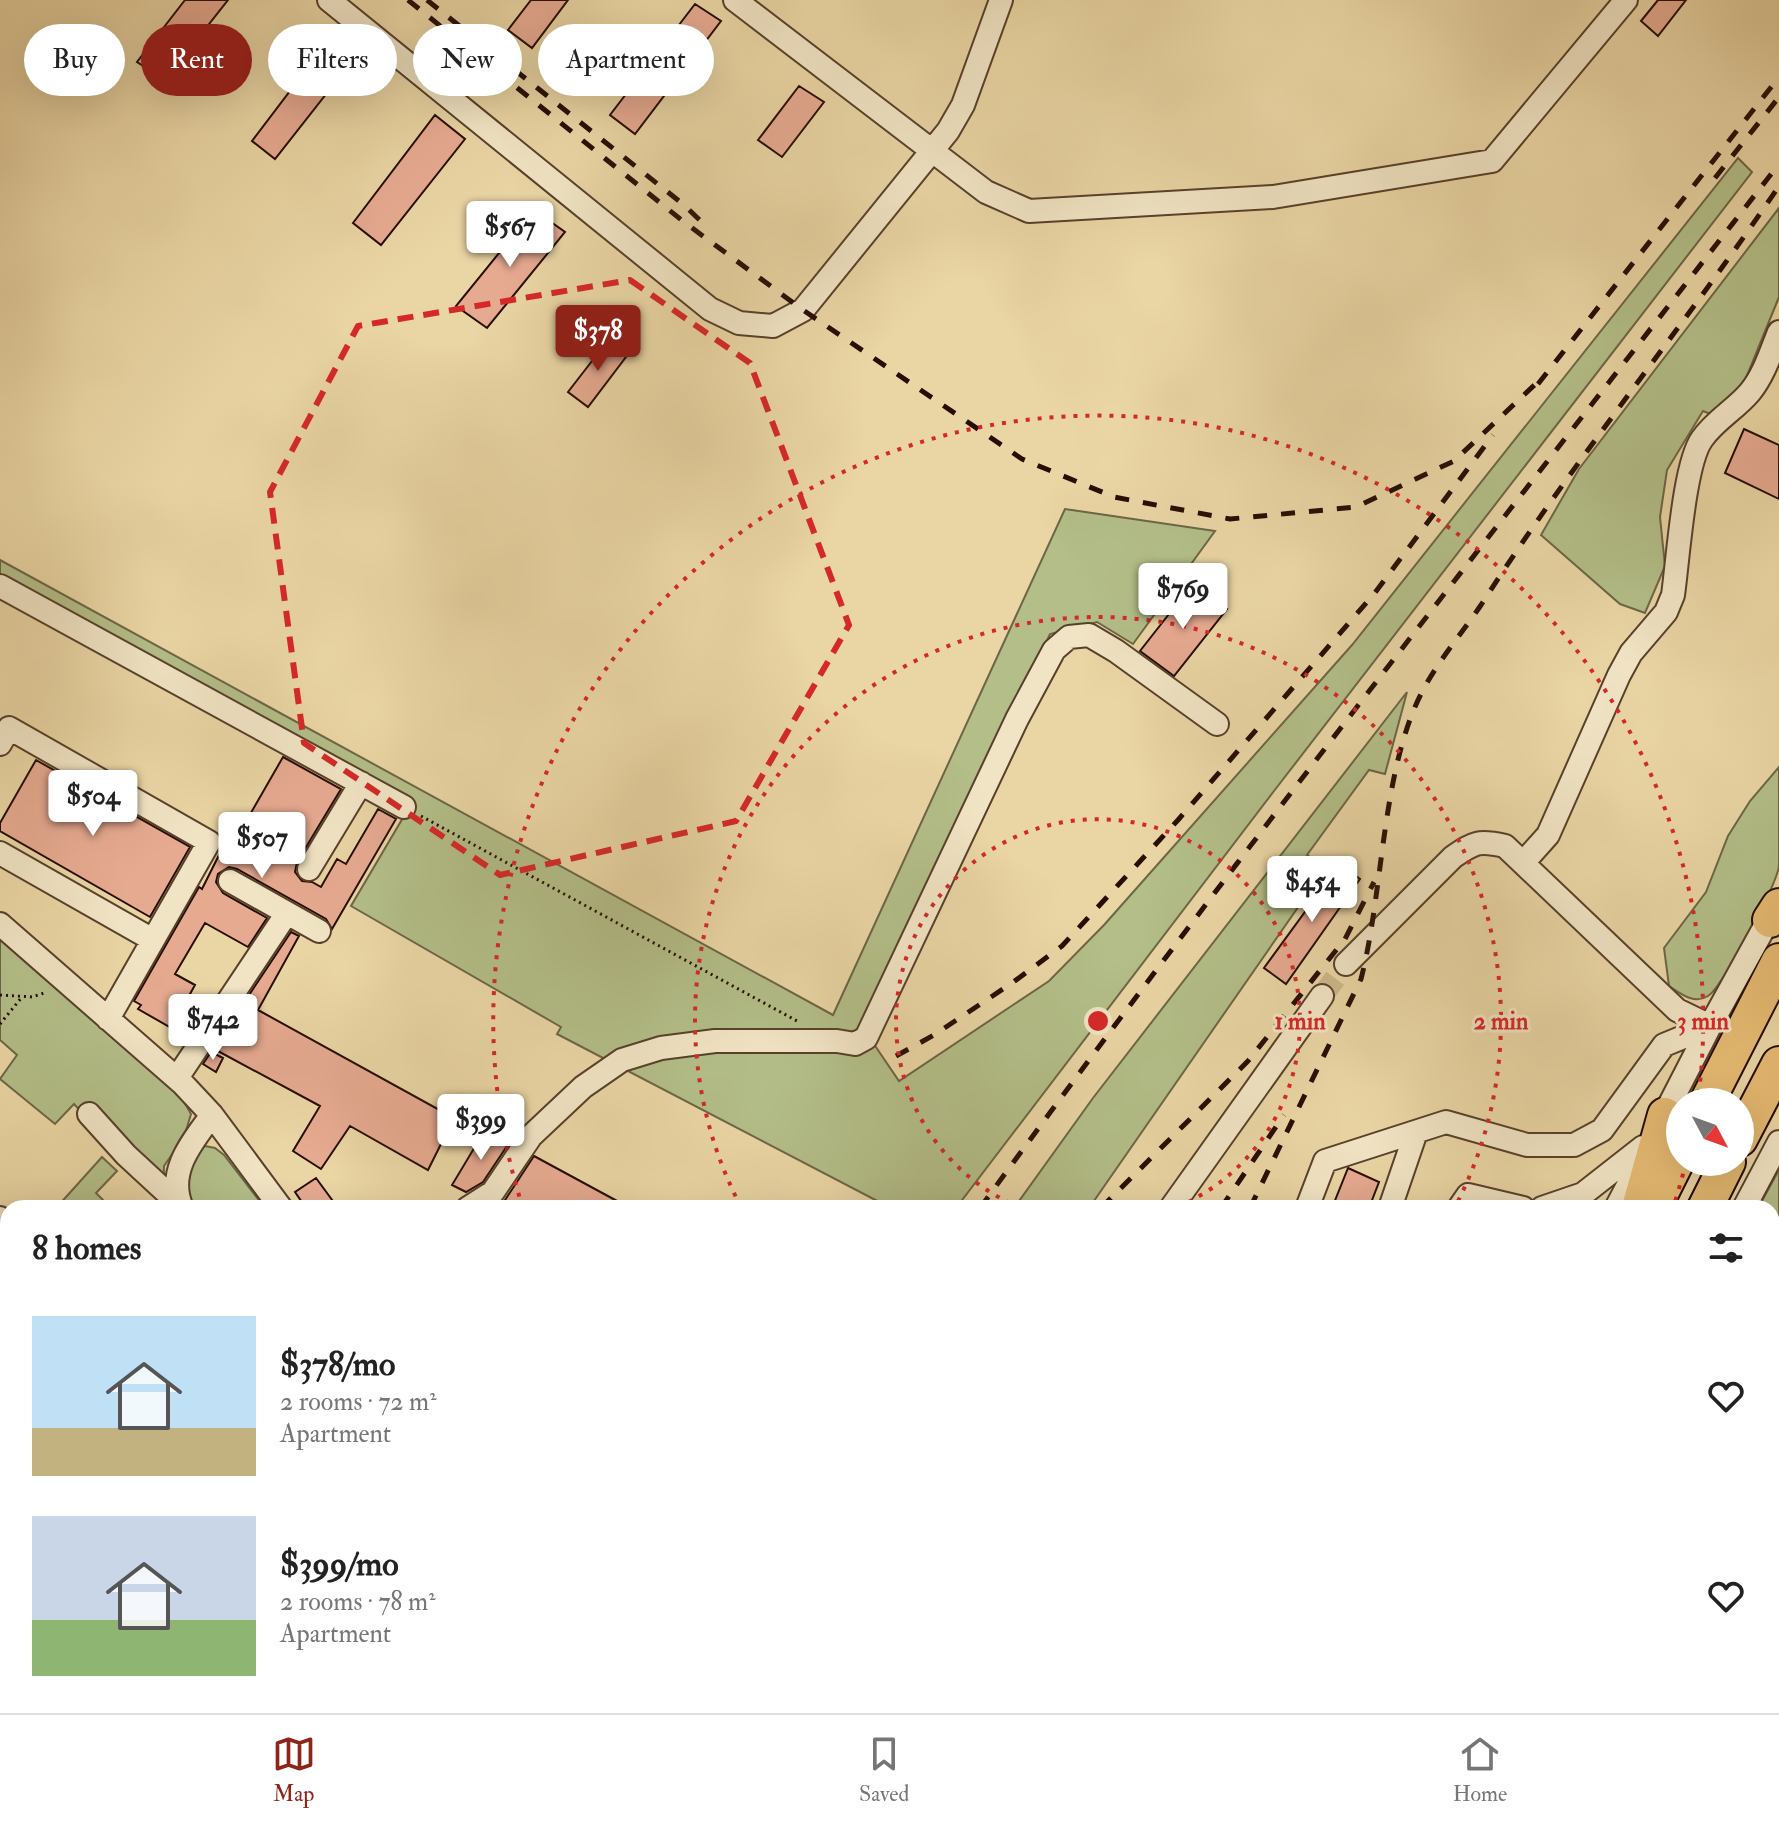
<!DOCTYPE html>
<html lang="en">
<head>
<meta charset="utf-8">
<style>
	body { margin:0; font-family:"IM FELL Double Pica",serif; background:#f6f6f6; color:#222; height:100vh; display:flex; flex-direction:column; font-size:30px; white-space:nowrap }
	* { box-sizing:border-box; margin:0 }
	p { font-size:26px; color:#767676 }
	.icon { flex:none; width:44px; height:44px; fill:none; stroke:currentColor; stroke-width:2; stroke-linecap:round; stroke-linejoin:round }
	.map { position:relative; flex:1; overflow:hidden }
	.side { position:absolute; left:0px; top:1200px; width:1780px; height:514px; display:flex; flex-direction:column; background:#fff; border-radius:24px 24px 0 0; box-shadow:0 8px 32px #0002 }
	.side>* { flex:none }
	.hud { position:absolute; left:24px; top:24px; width:800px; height:72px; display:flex; gap:16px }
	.needle { width:52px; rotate:131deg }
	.fabs { position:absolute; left:1666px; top:1088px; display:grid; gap:16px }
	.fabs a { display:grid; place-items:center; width:88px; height:88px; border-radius:50%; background:#fff; box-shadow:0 8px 32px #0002; font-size:40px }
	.price { position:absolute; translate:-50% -68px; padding:0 18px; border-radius:8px; background:#fff; color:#222; font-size:26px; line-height:52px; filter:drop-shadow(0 2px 4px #0008) }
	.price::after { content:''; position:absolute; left:50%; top:48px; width:24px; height:18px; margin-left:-12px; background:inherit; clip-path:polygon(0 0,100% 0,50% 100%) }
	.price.active { background:#8f2418; color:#fff }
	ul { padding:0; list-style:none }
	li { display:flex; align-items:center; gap:24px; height:200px; padding:0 32px }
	li span { display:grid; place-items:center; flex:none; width:224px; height:160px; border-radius:0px; color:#555 }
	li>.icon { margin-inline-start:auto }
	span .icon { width:96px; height:96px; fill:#fffc; stroke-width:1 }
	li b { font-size:34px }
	h2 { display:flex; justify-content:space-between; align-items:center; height:96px; padding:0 32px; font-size:34px }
	.tag { padding:0 28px; border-radius:36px; background:#fff; box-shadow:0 8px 32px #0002; font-size:28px; line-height:72px }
	.tag.active { background:#8f2418; color:#fff }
	.menu { display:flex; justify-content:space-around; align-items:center; height:112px; border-top:2px solid #e0e0e0; background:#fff; font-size:22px; color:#767676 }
	.menu a { display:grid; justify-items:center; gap:4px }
	.menu .active { color:#8f2418 }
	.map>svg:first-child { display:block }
	.green { fill:#b3be88; stroke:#6c6646; stroke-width:2 }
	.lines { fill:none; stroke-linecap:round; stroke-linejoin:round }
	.stream { stroke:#6b7469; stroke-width:5 }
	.building { fill:#e6aa91; stroke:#260e03; stroke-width:2 }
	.minor-tunnel { stroke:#cdb78c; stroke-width:22; stroke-dasharray:22 11; stroke-linecap:butt }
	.minor-casing { stroke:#57402b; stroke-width:26 }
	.highway-casing { stroke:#260e03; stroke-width:38 }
	.path { stroke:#260e03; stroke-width:3; stroke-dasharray:2 4; stroke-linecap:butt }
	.minor { stroke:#f1e4c4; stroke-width:22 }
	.highway { stroke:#e5ba72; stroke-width:34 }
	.rail { stroke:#260e03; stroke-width:5; stroke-dasharray:14 14; stroke-linecap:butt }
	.minor-bridge-casing { stroke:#57402b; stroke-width:26; stroke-linecap:butt }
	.minor-bridge { stroke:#f1e4c4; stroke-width:22 }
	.marked { fill:none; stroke:#d62828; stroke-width:6; stroke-dasharray:16 10; stroke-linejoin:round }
	.ring { fill:none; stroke:#d62828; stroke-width:4; stroke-dasharray:4 8 }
	.centre { fill:#d62828; stroke:#f1e4c4; stroke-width:4 }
	.ring-label { font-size:24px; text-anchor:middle; font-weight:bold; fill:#d62828; stroke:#f1e4c4; stroke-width:6; stroke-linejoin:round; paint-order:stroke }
</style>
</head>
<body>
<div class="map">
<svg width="1779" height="1713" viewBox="0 0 1779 1713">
	<rect width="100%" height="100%" fill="#ead5a4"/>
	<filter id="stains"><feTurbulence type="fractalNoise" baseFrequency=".0025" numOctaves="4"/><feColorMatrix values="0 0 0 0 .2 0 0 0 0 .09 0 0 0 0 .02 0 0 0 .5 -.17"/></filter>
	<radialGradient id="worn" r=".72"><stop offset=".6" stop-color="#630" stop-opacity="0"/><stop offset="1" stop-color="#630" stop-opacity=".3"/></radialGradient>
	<!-- green -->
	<path class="green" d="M1738 158 1752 172 1274 791 956 1208H886L887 1206 557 1034 561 1027 351 906 404 816 0 580V560L833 1015 1065 509 1215 531 1133 644 1097 622 1050 634 863 1028 899 1081 1049 981 1104 925 1352 645Z
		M1779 208V297L1742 388 1718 417 1703 411 1667 470 1660 517 1665 566 1645 613 1620 604 1541 535 1579 469Z
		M1407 692 1385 774 1369 770 1307 855 1326 867 1089 1208H1014L1093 1098Z
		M1779 767C1779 799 1779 834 1779 866 1777 885 1723 987 1708 996 1694 1005 1680 993 1669 986L1664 948 1706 892 1728 836 1750 801Z
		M0 938 182 1098 191 1114 184 1137 164 1166 163 1202 74 1104 55 1124 0 1079 17 1055 0 1040Z
		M205 1146 215 1148 224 1155 265 1208H193C182 1187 180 1158 205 1146Z
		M102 1157 117 1171 96 1193 111 1208H58L57 1207Z
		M1779 1170V1357L1772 1352V1208H1758Z
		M0 1350 8 1355V1589L0 1578Z"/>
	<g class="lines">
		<!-- stream -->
		<path class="stream" d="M0 1437 8 1493
			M113 1706 115 1713"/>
	</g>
	<!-- building -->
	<path class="building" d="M185 0H228L165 80 137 62Z
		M531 0H568L532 48 508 30Z
		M1658 0H1686L1658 36 1641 21Z
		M695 4 721 21 635 134 610 115Z
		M331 37 356 56 275 159 252 141Z
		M799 86 824 102 782 157 758 140Z
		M435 115 465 139 381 245 353 223Z
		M534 210 565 232 487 328 456 306Z
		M609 339 629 353 588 407 568 392Z
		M1744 429 1779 445V499L1725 473Z
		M1191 586 1227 609 1174 676 1140 651Z
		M283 757 341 789 297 862 295 872 302 881 312 882 321 887 337 859 346 864 378 809 396 819 332 929 326 919 237 869 229 867 218 874 216 882 223 893 267 918 248 947 205 923 175 974 195 985 179 1014 196 1024 187 1037 138 1009 141 1005 134 1001 199 887 202 889 229 835 236 839Z
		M36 760 190 847 150 917 0 831V823Z
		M1340 864 1360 879 1286 984 1264 968Z
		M291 932 299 936 258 1010 454 1118 428 1170 350 1126 321 1169 293 1151 320 1106 216 1050 231 1022Z
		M211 1052 223 1058 216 1072 203 1064Z
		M485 1130 509 1143 483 1182 466 1192 452 1185Z
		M534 1156 630 1208H495L505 1200Z
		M1348 1168 1379 1182 1369 1208H1332Z
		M316 1178 338 1208H306L295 1192Z"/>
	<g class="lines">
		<!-- minor-tunnel -->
		<path class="minor-tunnel" d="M1322 996 1346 964"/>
		<defs>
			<path id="minor" d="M329 0 710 309 739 323 773 326 803 310 948 131 963 105 1001 0
				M735 0 986 192 1029 211 1273 197 1492 161 1626 0
				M0 586 404 807
				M0 744 9 728 209 842 108 1019
				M0 853 153 940
				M1523 863 1548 835 1619 675 1631 653 1666 612 1673 595C1678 560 1684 464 1702 439 1715 420 1736 409 1750 392 1764 375 1771 352 1779 332
				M309 869 361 783
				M230 881 319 931
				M0 924 183 1084 212 1115 281 1208
				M1346 964 1453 857C1475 842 1479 840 1505 846L1677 1010 1710 1026
				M177 1078 287 913
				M89 1114 126 1155 179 1204
				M1659 1125 1710 1026 1775 908
				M182 1208C166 1172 192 1142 212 1115
				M468 1208 493 1192 531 1136 583 1087 622 1060 661 1048 715 1041H837L855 1044 866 1038 1017 719 1054 650 1069 637 1089 635 1116 651 1217 724
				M1171 1208 1322 996
				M1307 1208 1325 1161 1446 1122 1527 1145H1574L1602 1130 1664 1045 1710 1026
				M1390 1208 1416 1132
				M1459 1208 1468 1195 1523 1208
				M1542 1208 1583 1194
				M1576 1208 1583 1194 1643 1147
				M1616 1208 1642 1159
				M1744 1208 1779 1142
				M0 1218 8 1225
				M1772 1396 1779 1403
				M1772 1518 1779 1526
				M0 1590 8 1601
				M1772 1630 1779 1620
				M1772 1683 1779 1669
				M77 1706 79 1713
				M458 1706 464 1713
				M641 1706 645 1713
				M191 1713 202 1706
				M420 1713 431 1706
				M1353 1713 1357 1706
				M1482 1713 1485 1706
				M1516 1713 1519 1706
				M1757 1713 1760 1706"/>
			<path id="highway" d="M1770 920 1779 906
				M1707 1102 1779 961
				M1740 1139 1779 1064
				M1655 1205 1680 1155
				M1639 1208 1665 1115
				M1705 1208 1728 1162
				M1396 1713 1399 1706
				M1445 1713 1448 1706"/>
		</defs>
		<!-- minor casing -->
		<use href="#minor" class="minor-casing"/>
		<!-- highway casing -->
		<use href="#highway" class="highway-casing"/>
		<!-- path -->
		<path class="path" d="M421 816 797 1021
			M0 995 32 997 47 992
			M0 1024 22 997"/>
		<!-- minor -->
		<use href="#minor" class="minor"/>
		<!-- highway -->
		<use href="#highway" class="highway"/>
		<!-- rail -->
		<path class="rail" d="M408 0 684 222 803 310 1022 459 1114 497 1230 519 1356 507 1454 461 1544 376
			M427 0 684 205 707 227
			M1715 178 1779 97
			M1538 384 1779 77
			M896 1056 934 1035 1012 983 1062 946 1178 820 1374 594 1493 435
			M980 1208C1238 854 1510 510 1779 164
			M1101 1208 1248 1061 1345 939 1374 882
			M1221 1208 1284 1115
			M1250 1208 1361 979C1384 890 1381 770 1423 690 1439 660 1462 633 1481 605 1573 461 1683 328 1779 186
			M714 1713 717 1706"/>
		<defs>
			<path id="minor-bridge" d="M801 1706 813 1713"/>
		</defs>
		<!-- minor-bridge casing -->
		<use href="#minor-bridge" class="minor-bridge-casing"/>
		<!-- minor-bridge -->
		<use href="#minor-bridge" class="minor-bridge"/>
	</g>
	<!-- marked area -->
	<path class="marked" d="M630 280 750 363 849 625 736 821 500 875 304 743 270 492 358 326Z"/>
	<!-- distance rings -->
	<g class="ring">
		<path d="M1021 1208A202 202 0 1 1 1175 1208"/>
		<path d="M741 1207A403 403 0 1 1 1455 1207"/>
		<path d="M1686 1162A605 605 0 0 1 1673 1208M523 1208A605 605 0 1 1 1698 1100"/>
	</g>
	<circle cx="1098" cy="1021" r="12" class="centre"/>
	<g class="ring-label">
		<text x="1300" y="1029">1 min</text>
		<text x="1501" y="1029">2 min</text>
		<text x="1703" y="1029">3 min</text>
	</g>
	<rect width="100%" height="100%" filter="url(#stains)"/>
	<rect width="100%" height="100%" fill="url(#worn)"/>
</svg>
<div class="fabs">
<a><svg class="needle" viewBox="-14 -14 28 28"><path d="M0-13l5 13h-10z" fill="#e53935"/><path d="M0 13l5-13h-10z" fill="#767676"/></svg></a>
</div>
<b class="price" style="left:510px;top:269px">$567</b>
<b class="price active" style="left:598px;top:373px">$378</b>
<b class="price" style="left:1183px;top:631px">$769</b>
<b class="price" style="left:93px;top:838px">$504</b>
<b class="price" style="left:262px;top:880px">$507</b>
<b class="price" style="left:1312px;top:924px">$454</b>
<b class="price" style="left:213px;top:1062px">$742</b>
<b class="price" style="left:481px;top:1162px">$399</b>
<div class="hud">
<a class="tag">Buy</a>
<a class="tag active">Rent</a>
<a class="tag">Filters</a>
<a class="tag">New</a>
<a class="tag">Apartment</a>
</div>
<section class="side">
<h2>8 homes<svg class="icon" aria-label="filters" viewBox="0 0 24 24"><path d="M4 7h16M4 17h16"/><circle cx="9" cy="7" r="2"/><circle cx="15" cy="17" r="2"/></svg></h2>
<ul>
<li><span style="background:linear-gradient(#bfe0f5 70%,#c2b280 0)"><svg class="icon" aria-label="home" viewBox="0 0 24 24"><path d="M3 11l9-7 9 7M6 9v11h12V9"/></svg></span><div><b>$378/mo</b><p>2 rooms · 72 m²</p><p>Apartment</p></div><svg class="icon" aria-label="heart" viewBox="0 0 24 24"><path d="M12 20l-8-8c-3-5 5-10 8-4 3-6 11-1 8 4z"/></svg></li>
<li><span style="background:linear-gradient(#c9d6e8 65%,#8fb573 0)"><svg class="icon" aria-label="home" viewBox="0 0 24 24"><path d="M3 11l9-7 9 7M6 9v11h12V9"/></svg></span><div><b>$399/mo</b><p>2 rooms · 78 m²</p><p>Apartment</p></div><svg class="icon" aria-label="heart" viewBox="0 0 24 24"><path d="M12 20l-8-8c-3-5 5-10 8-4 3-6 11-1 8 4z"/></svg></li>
</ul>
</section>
</div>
<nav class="menu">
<a class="active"><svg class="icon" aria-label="map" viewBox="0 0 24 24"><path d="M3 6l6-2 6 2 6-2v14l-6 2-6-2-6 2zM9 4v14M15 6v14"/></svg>Map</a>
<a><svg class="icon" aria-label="saved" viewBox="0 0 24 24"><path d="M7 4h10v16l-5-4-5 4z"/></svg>Saved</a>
<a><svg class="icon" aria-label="home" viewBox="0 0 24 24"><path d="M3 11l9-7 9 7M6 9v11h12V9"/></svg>Home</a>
</nav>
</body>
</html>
